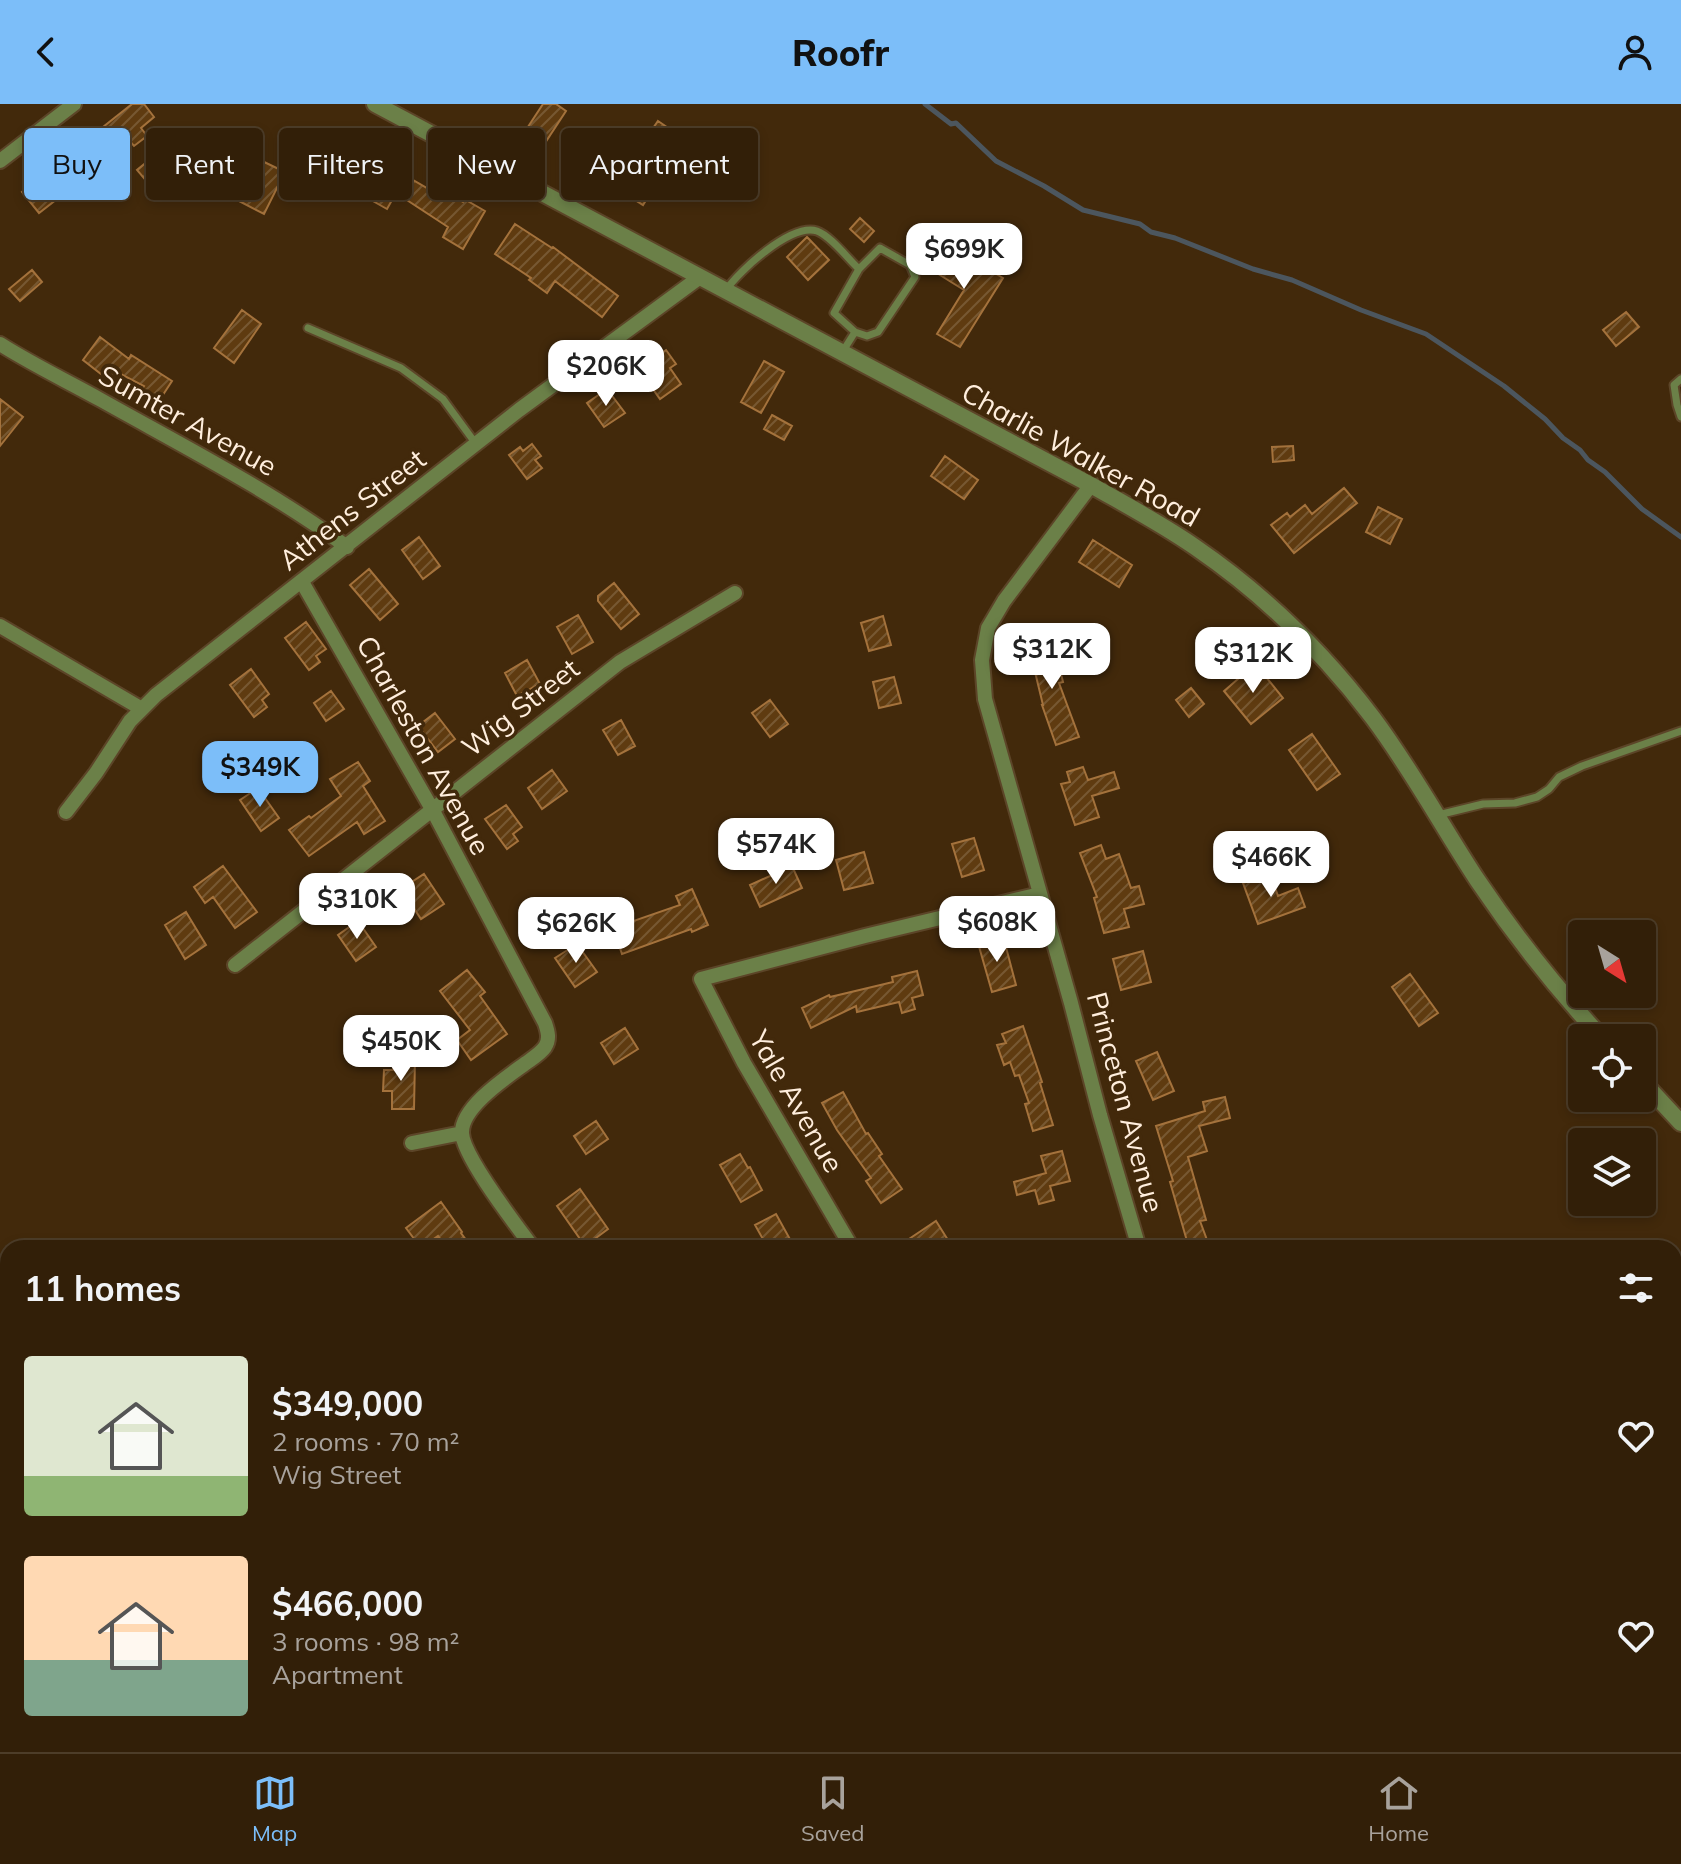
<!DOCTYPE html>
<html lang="en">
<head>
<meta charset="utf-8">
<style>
	body { margin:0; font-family:Mulish,sans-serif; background:#3a2712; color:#f1f3f6; height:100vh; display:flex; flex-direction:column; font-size:30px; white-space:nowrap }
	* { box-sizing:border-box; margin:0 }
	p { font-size:26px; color:#a8a29c }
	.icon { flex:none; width:44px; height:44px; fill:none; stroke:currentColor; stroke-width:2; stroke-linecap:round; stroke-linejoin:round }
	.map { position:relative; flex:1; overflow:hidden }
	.details { position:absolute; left:0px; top:1136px; width:1682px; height:512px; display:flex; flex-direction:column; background:#321f08; border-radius:24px 24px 0 0; box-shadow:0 4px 12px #0003,0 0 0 2px #4d3d29 }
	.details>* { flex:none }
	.top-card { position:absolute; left:24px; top:24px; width:800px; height:72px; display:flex; gap:16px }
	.needle { width:52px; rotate:143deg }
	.fabs { position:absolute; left:1568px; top:816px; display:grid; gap:16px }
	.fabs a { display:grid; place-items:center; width:88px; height:88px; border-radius:8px; background:#321f08; box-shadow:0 4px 12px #0003,0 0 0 2px #4d3d29; font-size:40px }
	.price { position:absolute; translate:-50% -68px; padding:0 18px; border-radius:16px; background:#fff; color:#222; font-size:26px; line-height:52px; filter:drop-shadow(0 2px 4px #0008) }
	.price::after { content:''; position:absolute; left:50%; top:48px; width:24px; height:18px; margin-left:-12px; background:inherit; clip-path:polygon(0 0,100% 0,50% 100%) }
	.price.selected { background:#7cbef9; color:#111 }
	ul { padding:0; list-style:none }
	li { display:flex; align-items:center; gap:24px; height:200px; padding:0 24px }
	li span { display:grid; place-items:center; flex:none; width:224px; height:160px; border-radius:8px; color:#555 }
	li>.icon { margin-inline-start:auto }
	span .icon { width:96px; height:96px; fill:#fffc; stroke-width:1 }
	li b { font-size:34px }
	h2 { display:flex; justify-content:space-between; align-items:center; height:96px; padding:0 24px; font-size:34px }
	.pill { padding:0 28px; border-radius:8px; background:#321f08; box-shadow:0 4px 12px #0003,0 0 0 2px #4d3d29; font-size:28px; line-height:72px }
	.pill.selected { background:#7cbef9; color:#111 }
	header { display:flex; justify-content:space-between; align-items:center; height:104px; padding:0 24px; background:#7cbef9; color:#111; font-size:36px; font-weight:800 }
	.tab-bar { display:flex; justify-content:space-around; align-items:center; height:112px; border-top:2px solid #4d3d29; background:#321f08; font-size:22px; color:#a8a29c }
	.tab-bar a { display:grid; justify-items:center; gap:4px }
	.tab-bar .selected { color:#7cbef9 }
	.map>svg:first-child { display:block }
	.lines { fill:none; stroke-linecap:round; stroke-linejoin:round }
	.stream { stroke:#4c565e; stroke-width:5 }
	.building { fill:url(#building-hatch); stroke:#a4723c; stroke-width:2 }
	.service-casing { stroke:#5c4528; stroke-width:11 }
	.minor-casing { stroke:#5c4528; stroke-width:18 }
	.tertiary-casing { stroke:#5c4528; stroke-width:20 }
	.service { stroke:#6b8048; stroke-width:7 }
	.minor { stroke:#6b8048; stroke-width:14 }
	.tertiary { stroke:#6b8048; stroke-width:16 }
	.labels { text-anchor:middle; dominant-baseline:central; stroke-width:7; stroke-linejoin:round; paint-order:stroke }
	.street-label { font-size:28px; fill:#fed; stroke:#42290b }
</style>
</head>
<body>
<header><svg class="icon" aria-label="back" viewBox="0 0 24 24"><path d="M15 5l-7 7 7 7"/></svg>Roofr<svg class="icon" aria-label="person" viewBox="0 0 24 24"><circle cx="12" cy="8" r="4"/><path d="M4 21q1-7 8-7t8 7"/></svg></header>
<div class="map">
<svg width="1681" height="1648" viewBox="0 0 1681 1648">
	<defs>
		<pattern id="building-hatch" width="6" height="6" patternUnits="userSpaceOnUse" patternTransform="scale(2)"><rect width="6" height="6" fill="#5f3b10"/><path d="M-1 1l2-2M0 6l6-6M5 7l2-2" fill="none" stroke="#775832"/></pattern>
	</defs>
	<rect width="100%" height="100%" fill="#42290b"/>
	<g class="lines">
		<!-- stream -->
		<path class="stream" d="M925 0 951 20 956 19 996 57 1044 82 1083 106 1140 120 1151 128 1175 134 1253 165 1292 176 1361 206 1426 230 1504 282 1545 315 1563 334 1580 346 1588 356 1605 368 1642 405 1681 433"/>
	</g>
	<!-- building -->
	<path class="building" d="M132 0H144L154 13 141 24 147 32 134 42 128 35 109 51 93 31Z
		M543 0H556L566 7 543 42 524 29Z
		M658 17 677 30 664 49 645 36Z
		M590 41 625 61 629 53 641 61 637 68 656 80 643 101 596 71 592 78 574 68Z
		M363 42 379 53 377 55 427 84 430 78 463 98 464 95 485 107 463 145 443 133 448 123 396 89 387 105 355 87 354 89 325 69 342 45 354 54Z
		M153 53 164 68 149 80 137 66Z
		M260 56 285 68 264 110 239 97Z
		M49 67 66 88 39 109 22 88Z
		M860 114 874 127 864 138 850 125Z
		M515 120 552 144 553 143 618 192 602 213 555 177 547 189 529 176 531 174 495 150Z
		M807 133 829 156 808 176 787 153Z
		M943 138 1003 174 960 243 937 230 964 186 927 163Z
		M32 166 42 178 20 197 9 185Z
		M242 206 261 220 234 259 214 244Z
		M1626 208 1639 223 1616 242 1603 226Z
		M100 233 129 255 131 251 172 277 157 300 139 289 144 282 117 268 110 277 83 256Z
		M666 246 676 260 670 264 681 280 660 295 635 260 651 249 654 254Z
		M764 257 784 268 761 309 741 298Z
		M607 285 625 309 604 323 587 299Z
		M0 295 23 313 0 342Z
		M772 311 792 322 784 336 764 325Z
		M532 340 541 352 535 356 542 364 527 375 509 351 520 343 523 347Z
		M1293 342 1294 356 1273 358 1272 343Z
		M945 352 978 376 964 395 931 372Z
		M1344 384 1357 399 1294 449 1271 421 1287 409 1290 413 1305 401 1312 410Z
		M1378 403 1402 415 1390 440 1366 428Z
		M419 433 440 462 423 475 402 446Z
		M1093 436 1132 461 1119 483 1079 458Z
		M369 465 398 500 380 516 350 481Z
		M614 479 639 510 621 525 598 497V492Z
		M578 511 593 538 572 550 557 523Z
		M883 512 891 541 869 547 861 519Z
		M306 518 326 545 316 552 320 558 309 566 285 534Z
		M1052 533 1063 578 1059 579 1079 633 1056 641 1042 601H1043L1028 539Z
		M527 556 540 580 517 592 505 569Z
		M1253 562 1260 570 1262 568 1283 594 1251 620 1224 587Z
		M251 565 269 590 262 596 267 603 254 613 230 581Z
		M894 573 901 599 879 604 873 578Z
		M1191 584 1204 600 1189 613 1176 596Z
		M331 587 344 605 326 617 314 599Z
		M770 596 788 620 770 633 752 609Z
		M435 609 455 635 438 648 418 622Z
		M621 616 635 642 618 651 603 626Z
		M1312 630 1340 670 1317 686 1289 646Z
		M358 658 370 677 363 682 385 717 364 730 357 718 309 752 289 726 309 712 311 714 341 692 330 675Z
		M1083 663 1088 676 1114 668 1119 684 1092 692 1099 713 1075 721 1061 680 1070 678 1067 668Z
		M552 666 567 687 542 705 528 684Z
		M258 684 279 714 261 727 240 696Z
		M506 701 522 723 513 730 518 737 507 745 485 715Z
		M974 734 984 766 962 773 952 740Z
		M1101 741 1106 755 1119 750 1131 784 1139 782 1144 800 1124 805 1129 823 1104 829 1094 794 1097 793 1080 749Z
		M864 748 873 779 844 786 836 756Z
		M223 762 257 808 235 824 213 793 205 799 194 783Z
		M792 762 802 784 760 803 750 781Z
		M1270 769 1278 792 1298 784 1305 803 1258 820 1243 779Z
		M424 770 444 800 421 815 401 785Z
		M692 785 708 821 692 828 691 825 622 850 613 824 680 801 676 792Z
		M186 808 206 841 185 855 165 821Z
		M358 817 376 843 356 857 338 831Z
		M1003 832 1016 881 992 888 978 839Z
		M577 840 597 868 575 883 555 854Z
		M1143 847 1151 878 1121 886 1113 855Z
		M467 866 485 888 480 892 507 930 471 956 457 936 470 926 440 887Z
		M917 867 923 891 912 894 915 905 902 909 899 898 857 908 856 902 811 924 802 904 829 891 830 893 893 878 892 873Z
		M1410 870 1438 909 1419 922 1392 883Z
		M1023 922 1042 978 1040 979 1053 1021 1033 1027 1025 1000 1029 999 1019 971 1015 972 1010 958 1004 961 997 941 1006 939 1002 930Z
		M625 924 638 945 614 960 601 939Z
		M1157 948 1174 987 1153 996 1136 957Z
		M394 954 415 955 414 1005H392V987H383L384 966H393Z
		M843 988 866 1030 868 1029 882 1050 879 1052 902 1085 881 1099 866 1077 871 1074 837 1026 822 999Z
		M1225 993 1230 1014 1199 1022 1207 1047 1188 1053 1206 1116 1200 1117 1210 1144H1189L1170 1078 1173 1077 1156 1022 1205 1007 1203 998Z
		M596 1017 608 1035 586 1050 574 1032Z
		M1062 1047 1070 1077 1050 1082 1054 1096 1039 1100 1035 1086 1017 1091 1014 1078 1046 1069 1041 1052Z
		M740 1050 748 1064 750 1063 762 1086 741 1098 720 1061Z
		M580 1085 608 1125 585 1142 557 1102Z
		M441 1098 462 1128 461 1129 472 1144H447L438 1132 421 1144 406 1124Z
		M776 1110 791 1137 778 1144H768L755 1121Z
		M936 1117 953 1144H915L909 1135Z"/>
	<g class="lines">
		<defs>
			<path id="service" d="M726 186C739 167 791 119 817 127 831 132 848 155 859 165
				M308 224 401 264 443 295 476 340
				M843 247 855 228 867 232 878 228 915 173 910 161 880 144 859 165 834 209 855 228
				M1681 275 1674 281 1677 301 1681 313
				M1438 711 1483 700 1515 699 1537 693 1549 685 1559 673 1582 662 1681 627"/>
			<path id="minor" d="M0 57 74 0
				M0 240C33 261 67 277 101 296 183 342 271 387 347 443
				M1091 381 1004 497 988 524 982 556 985 595 1071 899 1100 1011 1139 1144
				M302 478 432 705 545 919C548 928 550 935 545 943 541 949 533 954 526 959 507 973 461 1003 462 1029 463 1053 517 1122 533 1144
				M0 522 142 605
				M66 708 96 669 130 617 156 591 519 306 700 173
				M235 861 620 558 735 489
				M412 1039 462 1029
				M852 1144 744 959 701 875 865 832 1040 790
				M1178 1640 1183 1648
				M1673 1640 1681 1646"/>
			<path id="tertiary" d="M375 0 1091 381C1126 401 1162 420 1195 443 1262 489 1324 549 1373 614 1412 666 1443 724 1478 777 1515 832 1557 885 1602 934
				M1642 977 1681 1019"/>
		</defs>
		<!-- service casing -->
		<use href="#service" class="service-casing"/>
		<!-- minor casing -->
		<use href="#minor" class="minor-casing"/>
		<!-- tertiary casing -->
		<use href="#tertiary" class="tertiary-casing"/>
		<!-- service -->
		<use href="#service" class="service"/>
		<!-- minor -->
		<use href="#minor" class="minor"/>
		<!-- tertiary -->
		<use href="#tertiary" class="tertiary"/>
	</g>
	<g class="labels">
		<!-- street labels -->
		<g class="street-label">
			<text transform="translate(188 316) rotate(29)">Sumter Avenue</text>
			<text transform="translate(1081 350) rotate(29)">Charlie Walker Road</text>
			<text transform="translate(352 405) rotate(-38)">Athens Street</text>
			<text transform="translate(520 603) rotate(-38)">Wig Street</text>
			<text transform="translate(424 641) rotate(61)">Charleston Avenue</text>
			<text transform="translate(797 997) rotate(60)">Yale Avenue</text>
			<text transform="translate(1126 998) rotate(75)">Princeton Avenue</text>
		</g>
	</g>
</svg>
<div class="fabs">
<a><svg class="needle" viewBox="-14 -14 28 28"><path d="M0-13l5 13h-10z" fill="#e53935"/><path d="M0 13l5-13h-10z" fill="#a8a29c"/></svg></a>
<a><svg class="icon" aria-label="locate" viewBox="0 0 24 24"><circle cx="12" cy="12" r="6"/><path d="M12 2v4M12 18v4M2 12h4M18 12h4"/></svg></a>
<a><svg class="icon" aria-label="layers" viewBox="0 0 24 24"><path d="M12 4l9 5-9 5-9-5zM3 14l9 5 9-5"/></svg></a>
</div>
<b class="price" style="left:964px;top:187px">$699K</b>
<b class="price" style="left:606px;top:304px">$206K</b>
<b class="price" style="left:1052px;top:587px">$312K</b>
<b class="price" style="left:1253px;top:591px">$312K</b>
<b class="price selected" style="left:260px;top:705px">$349K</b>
<b class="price" style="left:776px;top:782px">$574K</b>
<b class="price" style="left:1271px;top:795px">$466K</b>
<b class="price" style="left:357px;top:837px">$310K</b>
<b class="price" style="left:997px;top:860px">$608K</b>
<b class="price" style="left:576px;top:861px">$626K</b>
<b class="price" style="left:401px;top:979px">$450K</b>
<div class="top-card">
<a class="pill selected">Buy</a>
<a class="pill">Rent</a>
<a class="pill">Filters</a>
<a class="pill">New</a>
<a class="pill">Apartment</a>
</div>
<section class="details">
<h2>11 homes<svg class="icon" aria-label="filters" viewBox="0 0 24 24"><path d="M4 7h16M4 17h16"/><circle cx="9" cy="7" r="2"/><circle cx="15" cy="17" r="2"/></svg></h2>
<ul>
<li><span style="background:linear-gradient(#dfe7d0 75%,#8fb573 0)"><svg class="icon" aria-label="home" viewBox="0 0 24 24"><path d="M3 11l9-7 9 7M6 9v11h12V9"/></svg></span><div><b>$349,000</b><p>2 rooms · 70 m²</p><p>Wig Street</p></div><svg class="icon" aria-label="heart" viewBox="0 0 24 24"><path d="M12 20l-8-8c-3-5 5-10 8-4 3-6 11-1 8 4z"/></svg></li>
<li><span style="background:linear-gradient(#ffd9b3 65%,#7fa58c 0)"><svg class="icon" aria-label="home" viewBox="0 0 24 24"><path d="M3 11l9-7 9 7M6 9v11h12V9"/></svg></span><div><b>$466,000</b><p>3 rooms · 98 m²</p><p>Apartment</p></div><svg class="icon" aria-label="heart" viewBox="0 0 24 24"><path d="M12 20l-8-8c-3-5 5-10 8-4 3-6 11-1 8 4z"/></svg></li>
</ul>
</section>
</div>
<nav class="tab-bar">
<a class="selected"><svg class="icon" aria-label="map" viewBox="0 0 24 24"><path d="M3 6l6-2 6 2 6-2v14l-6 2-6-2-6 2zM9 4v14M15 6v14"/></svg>Map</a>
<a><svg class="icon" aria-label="saved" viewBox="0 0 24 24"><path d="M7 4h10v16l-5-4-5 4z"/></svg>Saved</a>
<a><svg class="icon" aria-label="home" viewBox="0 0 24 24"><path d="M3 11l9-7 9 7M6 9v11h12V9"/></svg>Home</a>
</nav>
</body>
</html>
